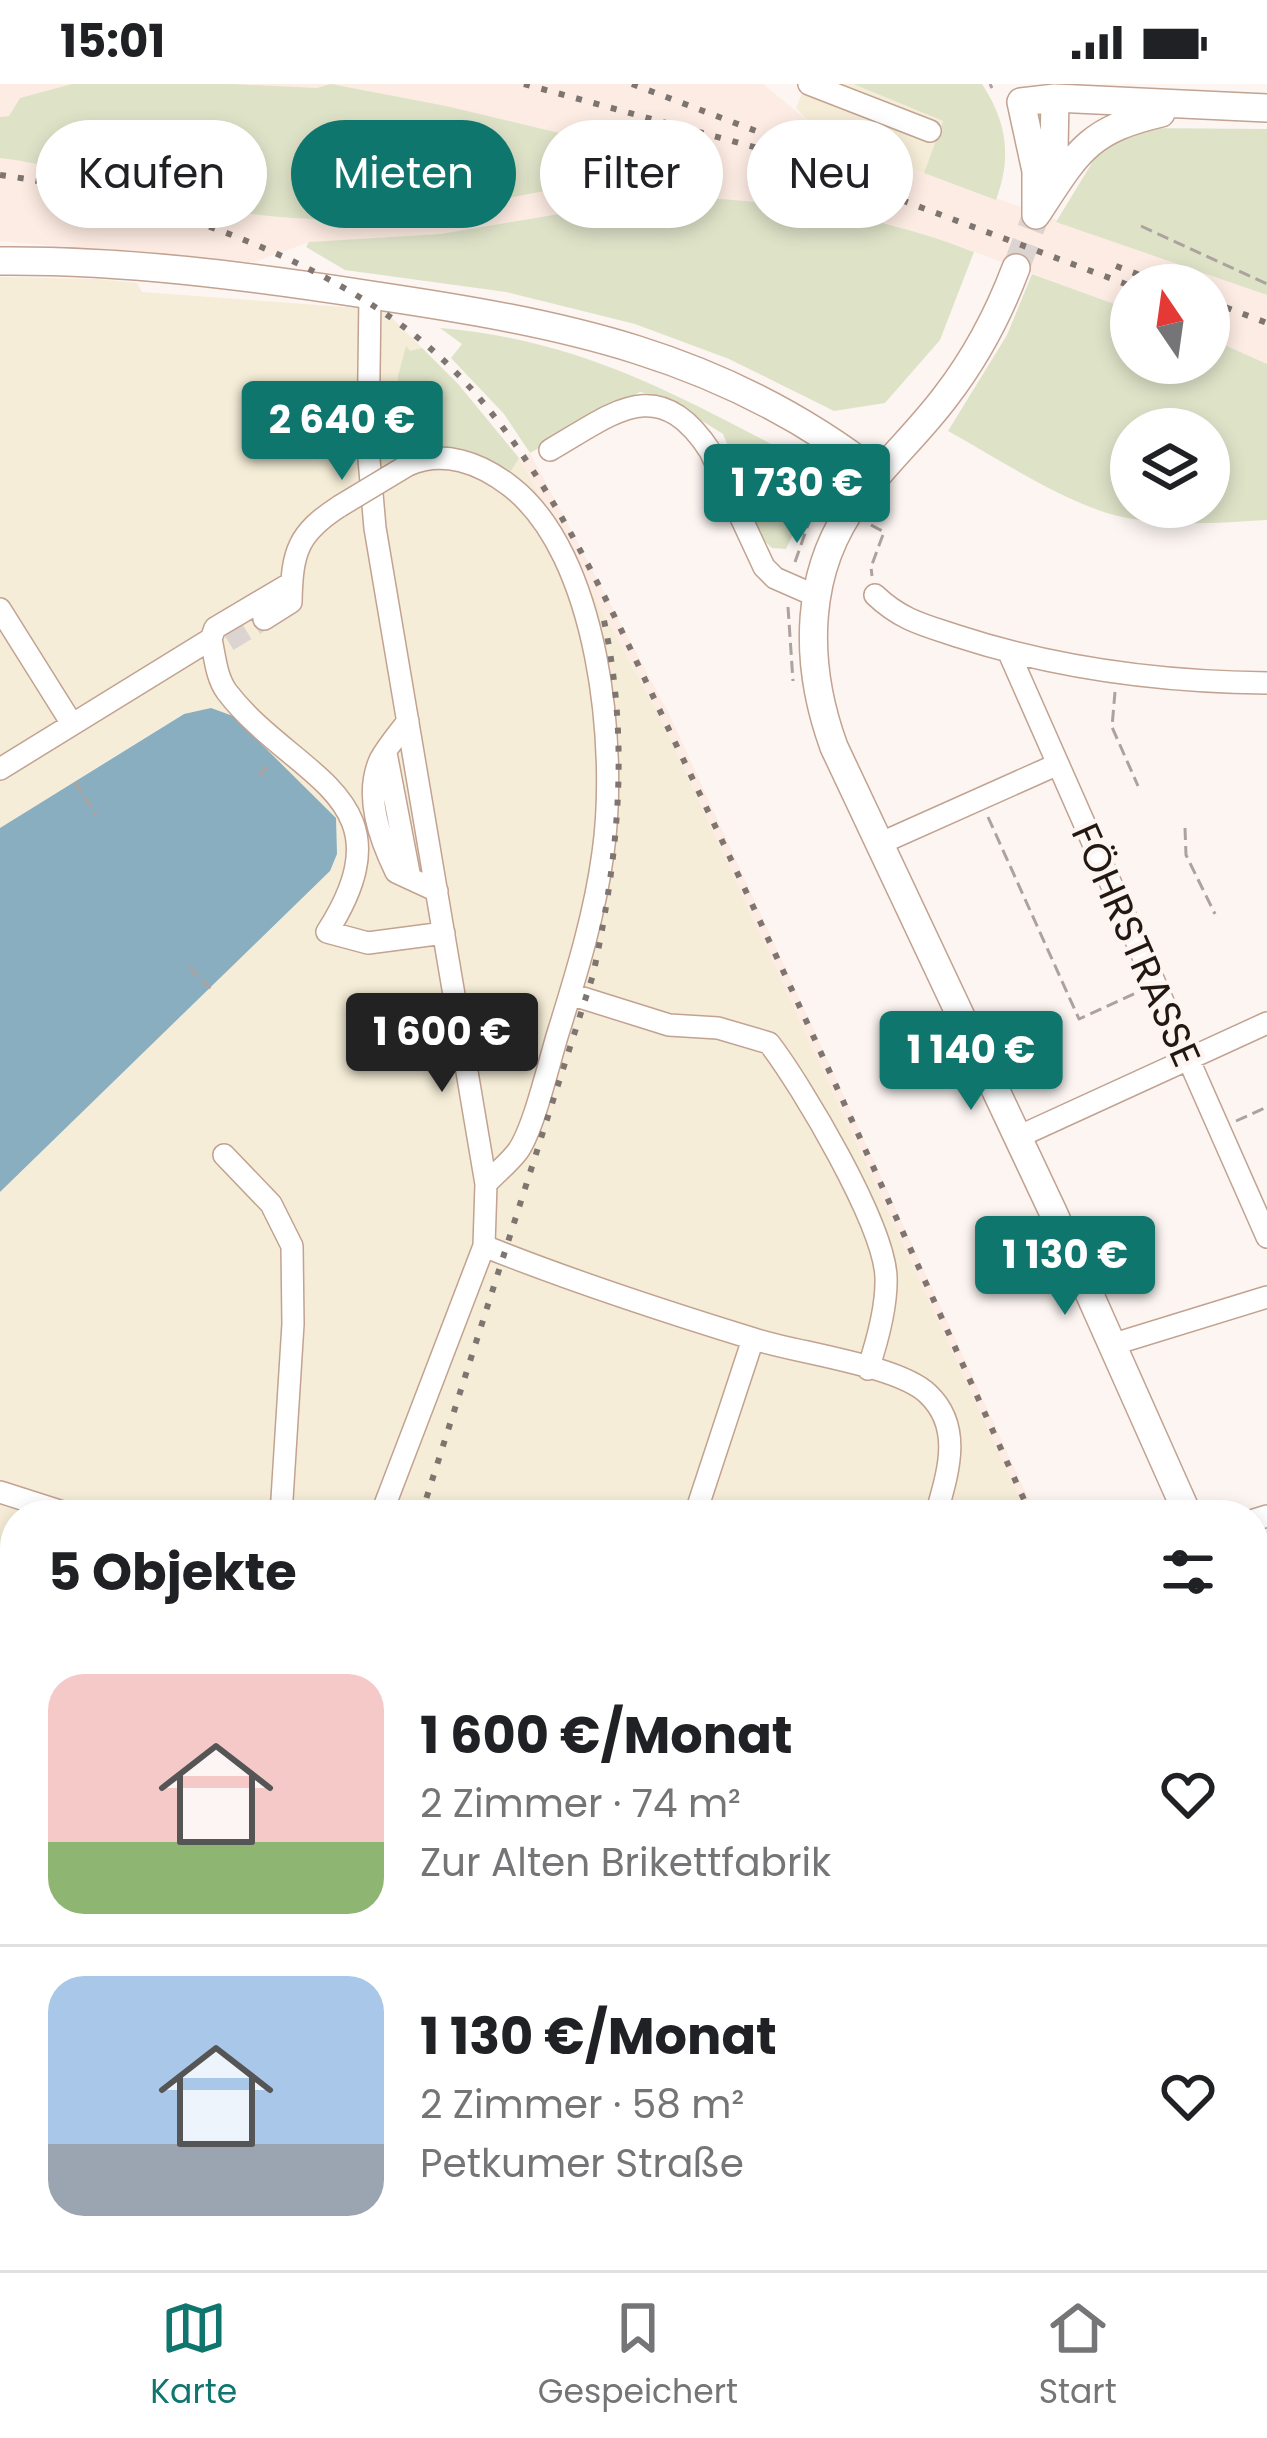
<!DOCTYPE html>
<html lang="de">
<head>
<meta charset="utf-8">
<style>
	body { margin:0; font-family:Poppins,sans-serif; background:#f2f2f2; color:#202124; height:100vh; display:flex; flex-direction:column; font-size:45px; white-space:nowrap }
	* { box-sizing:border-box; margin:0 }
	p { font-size:39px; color:#757577 }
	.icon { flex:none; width:66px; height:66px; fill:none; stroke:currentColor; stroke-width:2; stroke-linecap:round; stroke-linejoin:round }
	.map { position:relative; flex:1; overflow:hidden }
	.sheet { position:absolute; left:0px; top:1416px; width:1269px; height:771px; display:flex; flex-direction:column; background:#fff; border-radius:48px 48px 0 0; box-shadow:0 6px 18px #0003 }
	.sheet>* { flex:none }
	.guide { position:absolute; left:36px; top:36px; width:1197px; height:108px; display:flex; gap:24px }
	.needle { width:78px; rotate:347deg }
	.tools { position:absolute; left:1110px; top:180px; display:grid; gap:24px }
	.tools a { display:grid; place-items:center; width:120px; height:120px; border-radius:50%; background:#fff; box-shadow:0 6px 18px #0003; font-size:60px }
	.price { position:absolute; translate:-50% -102px; padding:0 27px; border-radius:12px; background:#0f766e; color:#fff; font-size:39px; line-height:78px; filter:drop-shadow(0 3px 6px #0008) }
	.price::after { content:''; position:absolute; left:50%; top:72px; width:36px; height:27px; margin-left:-18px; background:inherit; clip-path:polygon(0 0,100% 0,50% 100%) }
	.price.current { background:#222; color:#fff }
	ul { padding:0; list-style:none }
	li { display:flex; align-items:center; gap:36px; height:300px; padding:0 48px }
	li+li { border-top:3px solid #e0e0e0 }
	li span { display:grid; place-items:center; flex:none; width:336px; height:240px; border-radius:36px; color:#555 }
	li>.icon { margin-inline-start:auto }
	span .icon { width:144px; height:144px; fill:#fffc; stroke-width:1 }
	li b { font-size:51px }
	h2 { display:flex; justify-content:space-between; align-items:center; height:144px; padding:0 48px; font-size:51px }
	.chip { padding:0 42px; border-radius:54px; background:#fff; box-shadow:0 6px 18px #0003; font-size:42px; line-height:108px }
	.chip.current { background:#0f766e; color:#fff }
	.status { display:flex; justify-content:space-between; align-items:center; height:84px; padding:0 60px; background:#fff; direction:ltr }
	.status svg { height:33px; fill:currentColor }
	.tabs { display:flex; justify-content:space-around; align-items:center; height:168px; border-top:3px solid #e0e0e0; background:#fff; font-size:33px; color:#757577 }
	.tabs a { display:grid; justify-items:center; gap:6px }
	.tabs .current { color:#0f766e }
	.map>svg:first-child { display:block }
	.built { fill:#fdece3 }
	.industrial { fill:#f5edd7 }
	.green { fill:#dee3c8; fill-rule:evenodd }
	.water { fill:#89aebf }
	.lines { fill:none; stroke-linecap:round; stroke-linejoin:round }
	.minor-tunnel { stroke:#dbd4d0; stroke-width:21; stroke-dasharray:21 10; stroke-linecap:butt }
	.major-tunnel { stroke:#dbd4d0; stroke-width:27; stroke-dasharray:27 14; stroke-linecap:butt }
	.minor-casing { stroke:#c2a291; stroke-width:24 }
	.major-casing { stroke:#c2a291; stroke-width:30 }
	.path { stroke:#aca39f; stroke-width:3; stroke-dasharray:12 6; stroke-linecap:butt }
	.minor { stroke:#fff; stroke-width:21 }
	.major { stroke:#fff; stroke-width:27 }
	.rail { stroke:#7f7570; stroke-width:6; stroke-dasharray:6 12; stroke-linecap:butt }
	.minor-bridge-casing { stroke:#c2a291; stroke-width:24; stroke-linecap:butt }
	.minor-bridge { stroke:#fff; stroke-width:21 }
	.labels { text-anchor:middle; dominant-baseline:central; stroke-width:9; stroke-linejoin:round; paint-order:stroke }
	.street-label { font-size:39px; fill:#231711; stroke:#fcf5f2 }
</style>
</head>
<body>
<div class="status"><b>15:01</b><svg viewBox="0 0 49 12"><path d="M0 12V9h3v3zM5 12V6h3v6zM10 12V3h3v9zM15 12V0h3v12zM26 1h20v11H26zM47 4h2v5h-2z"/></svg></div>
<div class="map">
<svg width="1267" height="2186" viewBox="0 0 1267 2186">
	<rect width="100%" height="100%" fill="#fcf5f2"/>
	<!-- built -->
	<path class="built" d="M0 0H763L808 37 884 74 1267 211V280L1209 254V201H1131V226L951 159 892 141 720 115 643 116 440 150 310 158 254 178 0 157Z
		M530 369 670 632 1036 1431H1026L662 637 519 374Z"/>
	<!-- industrial -->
	<path class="industrial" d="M806 0H853L943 37 924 89 883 74 808 37 796 24Z
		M0 193 96 195 137 199 142 208 384 226 458 300 519 374 662 637 1027 1431H15V2172H464L459 2186H0V1108L330 787 183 630 0 744Z
		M1264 2088 1267 2186H954L993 2172H1254V2091Z"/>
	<!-- green -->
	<path class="green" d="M231 0 317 4 331 0 446 22 718 87 716 95C694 94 673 92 651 93 550 99 453 132 352 135 295 137 234 129 178 118 118 105 62 81 0 74V33L9 32 20 14 72 0Z
		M853 0H982C1007 38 1012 73 996 116L924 89 943 37Z
		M1140 44 1267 45V211L1056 138 1101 64Z
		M720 115C805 121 894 136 974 168L940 256 885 319 834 327 729 275 635 240 506 208 345 186 306 163 309 158 440 150 643 116Z
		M1032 190 1131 226V279H1209V254L1267 280V436C1216 439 1157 444 1107 429 1056 413 995 373 948 347L1007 251ZM1131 345H1209V423H1131Z
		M440 244C580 256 673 309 794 372 818 403 801 434 786 465L772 464 759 452 736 401 734 376 723 350 664 313 640 308 530 369 504 330 451 274 462 260Z
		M406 262 410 267 422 264 458 300 519 374 511 387C467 375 435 348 393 373L398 292Z"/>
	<!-- water -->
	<path class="water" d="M211 624 233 632 336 734 337 770 330 787 0 1108V744L184 630Z
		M464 2172H772L779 2177 799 2172H993L954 2186H459Z"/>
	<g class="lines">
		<!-- minor-tunnel -->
		<path class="minor-tunnel" d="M228 557 264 535"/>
		<!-- major-tunnel -->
		<path class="major-tunnel" d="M1016 184 1036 131"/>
		<defs>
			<path id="minor" d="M809 0 930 47
				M370 210 368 364 375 444 486 1100 484 1162 381 1431
				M550 366C613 330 658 287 710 367L764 483 775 494 816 512
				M408 381C443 365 480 379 510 402 599 470 618 664 603 769 595 829 577 888 559 946 549 977 535 1042 518 1067 509 1079 496 1089 486 1100
				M875 511C901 536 924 541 957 552 1058 585 1161 598 1267 599
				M0 525 72 640
				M264 535 291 518C292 467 298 449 340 422
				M211 555C215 573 216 593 227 608 294 695 414 712 327 848L368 859 444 849
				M1009 569 1267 1153
				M408 637C399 649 387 663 380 676 364 712 380 755 396 788L437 807
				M386 669 410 794
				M0 685 211 555 215 544 291 499
				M879 760 1056 681
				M570 910 669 941 718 944 769 959C802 1002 884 1140 886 1193 887 1221 877 1258 868 1285
				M1018 1053 1267 939
				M224 1071 271 1120 292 1162 293 1240 281 1431
				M484 1162C571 1197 663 1227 754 1255 797 1269 898 1281 928 1310 964 1344 947 1391 936 1431
				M1111 1261 1267 1213
				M0 1408 72 1431
				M695 1431 753 1255
				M1254 1436 1267 1432
				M1254 1546 1267 1542
				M1168 2172 1172 2186
				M32 2186 39 2172
				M418 2186 429 2182 434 2172"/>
			<path id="major" d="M1045 104 1054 67 1055 14
				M1038 128C1078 67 1088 46 1161 29
				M1036 131V87L1021 18 1055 14 1267 24
				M0 177C125 176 247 192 371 211 560 239 722 269 878 391
				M1016 184C999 229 976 273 946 312 920 347 888 376 862 410 803 483 803 578 834 663L1053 1128 1188 1431
				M1254 1642 1267 1683"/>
		</defs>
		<!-- minor casing -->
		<use href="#minor" class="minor-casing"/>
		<!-- major casing -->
		<use href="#major" class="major-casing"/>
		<!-- path -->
		<path class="path" d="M990 0 992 4
			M1141 142 1267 200
			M871 441 884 448 871 483 872 492
			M795 478 816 418 814 380
			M788 523 793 597
			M1115 608 1112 643 1138 702
			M259 691 271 680
			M75 698 96 731
			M988 733 1079 935 1136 909
			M1185 744 1186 771 1215 830
			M189 883 211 905
			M1236 1037 1267 1023
			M1254 1713 1267 1757
			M1254 2044 1260 2042 1267 2066
			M1254 2137 1267 2134
			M1030 2186 1081 2183 1125 2172"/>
		<!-- minor -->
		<use href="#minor" class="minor"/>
		<!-- major -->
		<use href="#major" class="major"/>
		<!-- rail -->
		<path class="rail" d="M524 0 776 69 1131 202
			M632 0 756 47
			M0 91C145 111 330 172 439 272 548 372 621 548 686 681 805 929 917 1180 1031 1431
			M1116 182 1166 201
			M1209 217 1267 239
			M421 1431 593 891C619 770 630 654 603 532
			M1254 1936 1267 1977
			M122 2182 129 2172"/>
		<defs>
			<path id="minor-bridge" d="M340 422 408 381"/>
		</defs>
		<!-- minor-bridge casing -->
		<use href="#minor-bridge" class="minor-bridge-casing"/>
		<!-- minor-bridge -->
		<use href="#minor-bridge" class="minor-bridge"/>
	</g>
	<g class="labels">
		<!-- street labels -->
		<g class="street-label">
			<text transform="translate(1136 861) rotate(66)">FÖHRSTRASSE</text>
		</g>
	</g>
</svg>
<div class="tools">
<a><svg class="needle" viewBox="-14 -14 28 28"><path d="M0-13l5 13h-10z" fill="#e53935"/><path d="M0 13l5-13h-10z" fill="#757577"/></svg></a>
<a><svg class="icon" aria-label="layers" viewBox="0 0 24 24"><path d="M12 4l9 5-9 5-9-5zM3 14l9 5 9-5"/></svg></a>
</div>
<b class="price" style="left:342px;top:399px">2 640 €</b>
<b class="price" style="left:797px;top:462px">1 730 €</b>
<b class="price current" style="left:442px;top:1011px">1 600 €</b>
<b class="price" style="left:971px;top:1029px">1 140 €</b>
<b class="price" style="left:1065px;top:1234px">1 130 €</b>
<div class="guide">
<a class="chip">Kaufen</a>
<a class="chip current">Mieten</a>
<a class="chip">Filter</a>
<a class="chip">Neu</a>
</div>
<section class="sheet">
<h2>5 Objekte<svg class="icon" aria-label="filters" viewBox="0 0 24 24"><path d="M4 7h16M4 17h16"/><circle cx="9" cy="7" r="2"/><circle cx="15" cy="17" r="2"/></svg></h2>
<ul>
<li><span style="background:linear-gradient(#f6c9c9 70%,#8fb573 0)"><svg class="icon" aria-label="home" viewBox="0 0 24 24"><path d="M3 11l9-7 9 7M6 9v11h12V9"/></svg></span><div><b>1 600 €/Monat</b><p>2 Zimmer · 74 m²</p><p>Zur Alten Brikettfabrik</p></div><svg class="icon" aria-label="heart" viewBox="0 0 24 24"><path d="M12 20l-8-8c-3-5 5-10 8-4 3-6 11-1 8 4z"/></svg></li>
<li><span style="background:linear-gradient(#a9c7e8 70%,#9aa5b1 0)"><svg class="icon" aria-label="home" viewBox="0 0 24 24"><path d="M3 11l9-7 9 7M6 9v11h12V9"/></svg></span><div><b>1 130 €/Monat</b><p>2 Zimmer · 58 m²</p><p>Petkumer Straße</p></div><svg class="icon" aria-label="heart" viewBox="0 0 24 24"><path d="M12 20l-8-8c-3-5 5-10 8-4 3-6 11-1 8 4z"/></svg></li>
</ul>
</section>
</div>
<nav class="tabs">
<a class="current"><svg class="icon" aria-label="map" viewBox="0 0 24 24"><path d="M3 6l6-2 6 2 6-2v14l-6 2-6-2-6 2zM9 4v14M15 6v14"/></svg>Karte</a>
<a><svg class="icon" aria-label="saved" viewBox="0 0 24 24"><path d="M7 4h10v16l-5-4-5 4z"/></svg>Gespeichert</a>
<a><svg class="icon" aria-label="home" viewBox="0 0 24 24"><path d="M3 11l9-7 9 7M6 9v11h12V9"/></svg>Start</a>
</nav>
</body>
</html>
